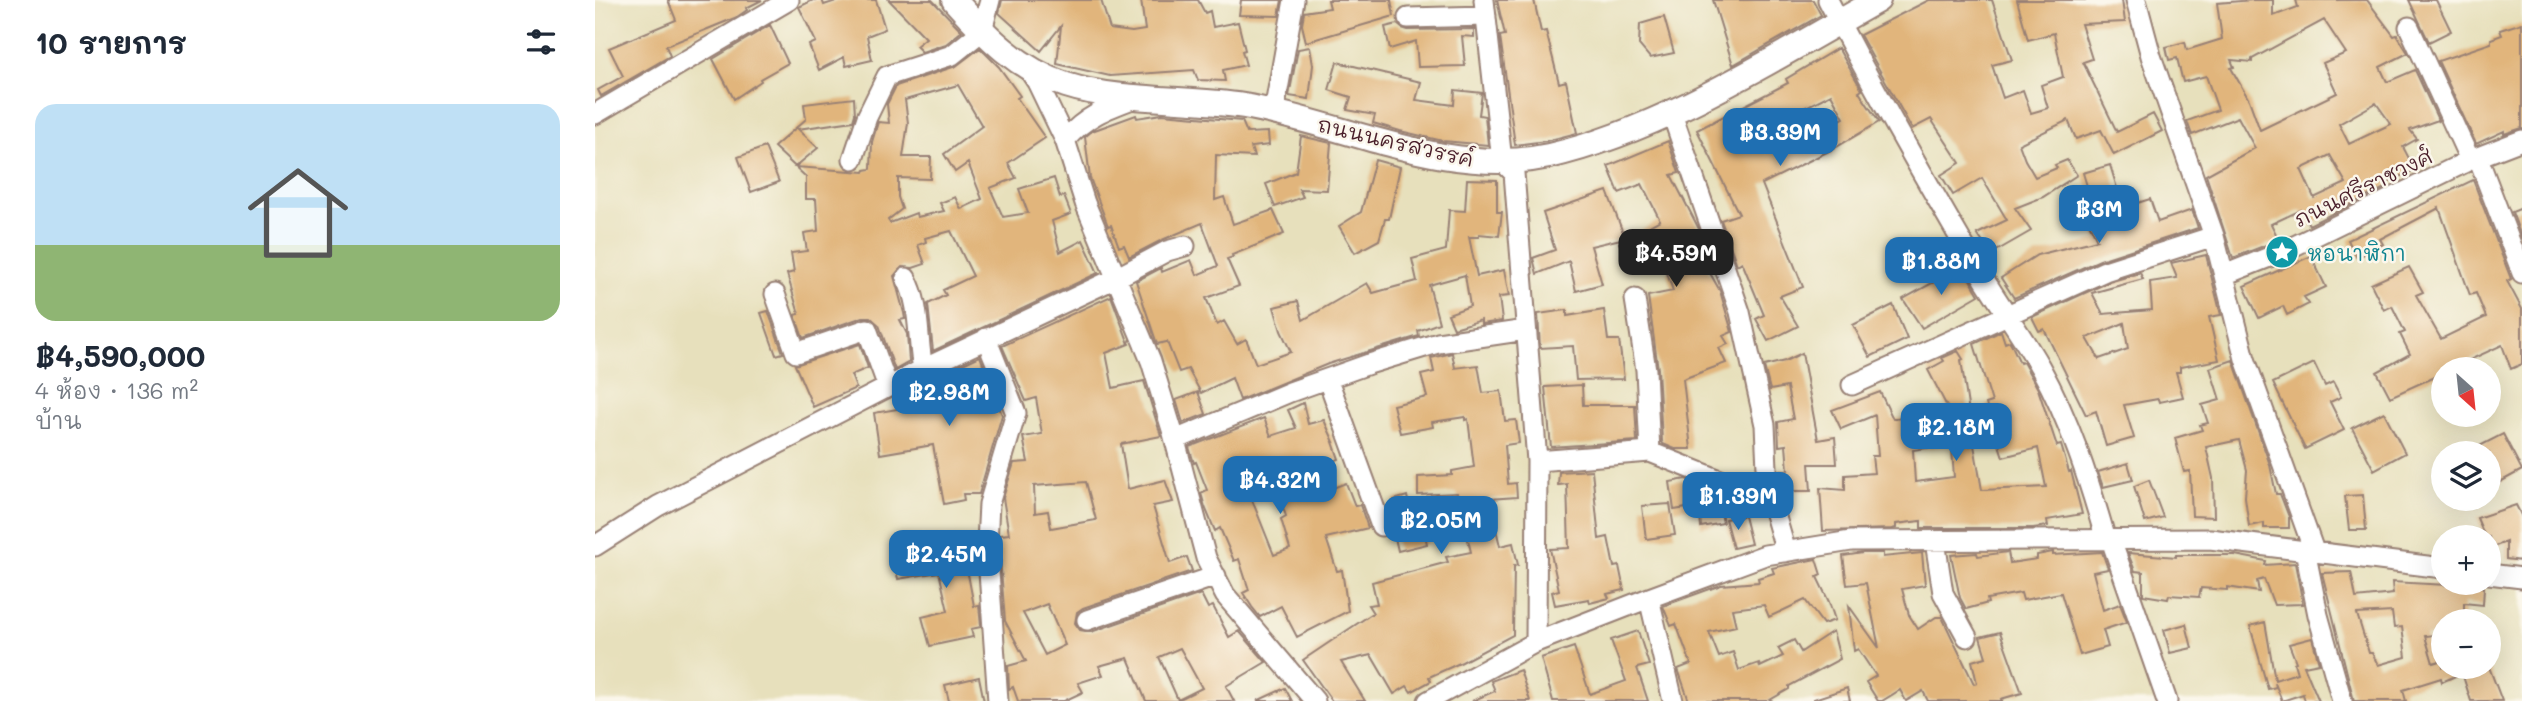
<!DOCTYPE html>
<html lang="th">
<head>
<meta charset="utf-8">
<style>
	body { margin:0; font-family:Mali,"Playpen Sans Thai",sans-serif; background:#f6f6f7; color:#1f2937; height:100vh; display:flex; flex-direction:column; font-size:26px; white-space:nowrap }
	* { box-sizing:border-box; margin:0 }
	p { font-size:23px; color:#747a83 }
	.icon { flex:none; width:38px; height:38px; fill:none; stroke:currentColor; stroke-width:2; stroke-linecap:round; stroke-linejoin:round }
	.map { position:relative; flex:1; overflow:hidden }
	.drawer { display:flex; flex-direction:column; background:#fff; width:595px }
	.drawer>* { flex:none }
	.needle { width:46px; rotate:153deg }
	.fabs { position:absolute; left:1836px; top:357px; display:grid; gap:14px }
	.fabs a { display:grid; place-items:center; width:70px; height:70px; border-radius:50%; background:#fff; box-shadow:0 7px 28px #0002; font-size:35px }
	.price { position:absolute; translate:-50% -60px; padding:0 16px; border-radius:14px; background:#1f6fb2; color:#fff; font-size:23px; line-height:46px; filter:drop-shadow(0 2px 4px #0008) }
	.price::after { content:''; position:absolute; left:50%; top:42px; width:21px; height:16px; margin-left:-10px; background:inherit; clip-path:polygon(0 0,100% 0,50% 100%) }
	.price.current { background:#222; color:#fff }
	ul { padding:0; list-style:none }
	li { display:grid; align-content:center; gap:14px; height:371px; padding:0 35px }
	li+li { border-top:2px solid #e0e1e3 }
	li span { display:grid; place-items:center; height:217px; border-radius:21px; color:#555 }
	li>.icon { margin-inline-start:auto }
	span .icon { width:126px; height:126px; fill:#fffc; stroke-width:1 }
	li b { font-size:30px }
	h2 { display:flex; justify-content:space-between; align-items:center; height:84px; padding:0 35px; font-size:30px }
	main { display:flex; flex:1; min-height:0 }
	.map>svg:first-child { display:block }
	.building { fill:#e1b57b; fill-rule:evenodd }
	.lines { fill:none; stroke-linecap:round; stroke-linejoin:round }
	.minor-casing { stroke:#988074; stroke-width:23 }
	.major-casing { stroke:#988074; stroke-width:28 }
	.minor { stroke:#fff; stroke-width:19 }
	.major { stroke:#fff; stroke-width:24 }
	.labels { text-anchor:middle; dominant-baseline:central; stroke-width:5; stroke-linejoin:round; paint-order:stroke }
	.street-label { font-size:21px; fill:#4a1f2b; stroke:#fbf7ec }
	.culture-label { font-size:21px; fill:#0d838f; stroke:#fbf7ec; text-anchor:start }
</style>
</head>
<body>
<main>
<section class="drawer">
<h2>10 รายการ<svg class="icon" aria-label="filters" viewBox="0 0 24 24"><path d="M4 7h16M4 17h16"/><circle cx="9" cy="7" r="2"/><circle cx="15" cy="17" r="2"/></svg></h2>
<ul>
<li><span style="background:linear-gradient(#bfe0f5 65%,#8fb573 0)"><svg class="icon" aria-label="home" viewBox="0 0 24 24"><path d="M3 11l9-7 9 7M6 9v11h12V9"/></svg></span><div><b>฿4,590,000</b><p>4 ห้อง · 136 m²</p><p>บ้าน</p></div></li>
</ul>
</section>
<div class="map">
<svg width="1927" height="701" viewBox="0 0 1927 701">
	<rect width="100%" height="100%" fill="#fbf7ec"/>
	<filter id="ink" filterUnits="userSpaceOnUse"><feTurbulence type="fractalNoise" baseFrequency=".0143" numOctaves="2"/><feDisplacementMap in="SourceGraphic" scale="14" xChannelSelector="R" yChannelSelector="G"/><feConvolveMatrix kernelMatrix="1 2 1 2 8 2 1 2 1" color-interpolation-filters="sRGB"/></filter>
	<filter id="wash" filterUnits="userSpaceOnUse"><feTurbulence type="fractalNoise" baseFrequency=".00686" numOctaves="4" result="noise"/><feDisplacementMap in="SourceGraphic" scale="28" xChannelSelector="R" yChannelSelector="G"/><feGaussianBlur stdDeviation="1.57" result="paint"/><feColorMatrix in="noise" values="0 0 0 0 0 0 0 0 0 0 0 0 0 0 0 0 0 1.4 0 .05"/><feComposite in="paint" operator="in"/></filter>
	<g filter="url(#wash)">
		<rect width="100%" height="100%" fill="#e7e0bc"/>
		<g id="blocks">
			<!-- building -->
			<path class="building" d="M73 0H167L151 8 152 10 142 17 71 46 75 56 6 96 3 90 28 76 14 48 81 20Z
				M218 0H227L229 5 244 0H281L290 29 272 36 277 60 251 66 249 57 224 70 214 45 221 42 204 7Z
				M294 0H337L367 31 351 44 327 52 321 46 331 38Z
				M407 0H506L515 29 537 32 550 30 546 0H603L610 13 615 11 618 27 643 22 650 50 647 51 651 65 628 70 630 81 603 80 599 70 515 76 462 64 466 26 446 51 404 13Z
				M646 0H687L684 16 644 15Z
				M733 0H796L799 16 711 42 707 25 709 12 735 8Z
				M902 0H939L946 32 951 31 964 83 971 81 982 133 951 141 920 145 905 36 910 35Z
				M1118 0H1218L1226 15 1138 65Z
				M1334 0H1397L1417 60 1397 65 1408 98 1428 90 1436 113 1453 108 1446 85 1468 77 1459 33 1433 40 1422 0H1527L1530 22 1486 24 1497 59 1488 62 1522 132 1558 114 1567 131 1519 155 1506 130 1481 139 1473 120 1424 144 1430 160 1440 177 1462 168 1460 165 1472 160 1482 175 1448 197 1420 208 1436 231 1396 254 1382 234 1412 220 1387 178 1358 195 1346 175 1365 163 1336 119 1317 129 1265 35Z
				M1658 0H1678V16L1703 7 1701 0H1772L1799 36 1802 35 1813 53 1785 67 1792 82 1820 70 1844 122 1843 120 1815 130 1822 139 1808 147 1820 170 1790 184 1792 187 1714 225 1706 210 1676 224 1684 240 1638 258 1611 175 1660 148 1643 117 1597 135 1592 121 1623 110 1611 76 1588 82 1582 58 1574 60 1571 47 1590 42 1592 50 1627 39 1622 3ZM1729 20 1751 53 1728 63 1742 93 1665 130 1654 100 1636 68 1639 67 1636 60 1657 62V59ZM1781 103 1796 124 1754 144 1744 124ZM1735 155 1751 183 1719 198 1706 169Z
				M1814 0H1841L1856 31 1834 42Z
				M1069 17 1079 53 1055 58 1044 45 1045 24Z
				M1927 23V128L1909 134V131L1881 144 1843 61 1896 43V39L1907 35 1905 30Z
				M802 24 807 28 813 30 879 29V37L867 36 870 66 823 67 821 41 795 49 790 27Z
				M175 25 193 63 165 79 166 81 139 99 118 59Z
				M715 47 718 65 714 99 694 96 703 49Z
				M385 48 404 67 425 96 422 98 450 138 413 163 421 178 395 188 408 217 433 213 424 189 459 178 465 197 469 196 476 214 457 221 465 252 488 240 503 273 338 351 333 304 351 295 348 290 378 276 356 231 330 238 331 242 323 245 330 264 318 268 307 267 299 276 309 313 310 319 305 320 312 334 314 362 300 370 284 325 275 317H268L208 338 200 315 204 314 192 274 199 272 196 253 212 251 209 233 223 231 221 199H211V177L179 147 211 119 209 104 259 98 260 114 258 121 203 129 223 148 200 167 269 172 270 170 276 169 277 142 283 122 294 123 292 104 301 86 361 66ZM363 85 387 126 349 154 360 172 373 163 387 199 366 209 360 197 345 203 349 211 322 217 321 213 295 223 293 220 307 209 303 197V178L335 179 336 157H308L313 123 310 100Z
				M1243 48 1267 90 1264 92 1284 122 1238 149 1167 184 1208 287 1185 296 1203 326 1173 341 1161 319 1169 315 1147 262 1142 265 1126 220 1144 214 1102 130 1193 83 1191 79ZM1236 94 1249 118 1214 134 1201 112Z
				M742 62 826 82 821 100 859 105 860 90 887 93 884 115 890 116 893 145 848 141 805 131 778 123 780 115 752 110 756 97 734 90Z
				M567 114 647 121 652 133 673 132 674 145 656 147 659 157 621 155 620 200 629 197 638 224 678 210 689 234 637 255 638 257 632 259 644 286 611 298 622 325 629 321 642 344 651 339 661 364 696 352 686 331 679 307 703 301 708 320 772 283 778 293 822 281 817 259 851 250 854 210 870 211 872 179 902 180V212H907L904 236 884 234V237H874L882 276 909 270 914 296 904 297 907 321 886 324V320L859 328 853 314 875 306 870 275 834 285 844 323 823 331 824 336 733 364 645 400 637 378 606 393 593 369 584 372 572 342 562 344 541 281 566 268 567 272 596 260 602 275 623 266 607 223 567 240 534 257 529 245 524 247 516 225 513 226 495 178 490 137 497 131 541 115 542 118Z
				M706 136 736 143 732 190 704 189 708 197 680 207 671 184 701 172Z
				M1073 141 1084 173 1076 175 1104 229 1113 255 1106 257 1125 291 1137 332 1128 336 1133 344 1124 348 1131 363 1088 379 1096 449H1080L1068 444 1067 441 1063 369 1053 296 1078 291 1072 273 1085 268 1082 256 1072 239 1032 259 1024 243 1065 220 1047 184 1024 193 1013 166Z
				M170 147 184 182 156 192 143 157Z
				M780 160 805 167 794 219H790L784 240 760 253 744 226 766 212Z
				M1515 165 1522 188 1495 196 1488 173Z
				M1878 180 1916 279 1912 281 1927 309V364L1916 369 1907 345 1855 369H1848V373L1795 397 1782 372 1815 354 1805 334 1810 332 1797 306 1789 310 1776 284 1814 267 1828 292 1821 295 1846 339 1891 317 1881 293 1875 295 1844 208 1785 239 1788 244 1762 258 1753 240Z
				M1012 191 1030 238 996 246 1007 284 981 291 974 261 942 274 938 258 960 250 948 213Z
				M1555 199 1563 222 1597 210 1603 228 1505 260 1419 298 1406 278 1442 255 1502 240 1487 208 1499 203 1508 220 1534 209 1533 206Z
				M1927 208V239L1917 212Z
				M1611 255 1626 315 1614 317 1624 360 1585 367V372H1581L1588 397 1564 402 1563 399 1529 405 1539 438 1511 446 1501 411 1491 415 1449 329 1444 331 1437 317 1514 282 1545 273 1548 279 1497 293 1508 314 1557 310 1555 282 1582 278 1576 263ZM1529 323 1533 349 1504 359 1492 338Z
				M1716 256 1731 287 1709 297 1714 304 1692 315 1688 306 1664 318 1649 286Z
				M1359 271H1370L1384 295 1327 328 1308 299Z
				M516 296 534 344 511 353 518 388 549 381 566 436 526 444 533 489 570 480 578 502 558 506 575 563 592 557 597 571 488 608 482 612 480 623 485 630 496 632 606 594 613 608 618 606 634 637 644 631 671 662 631 686 639 701H551L533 658 504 666 508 675 483 683 488 692 469 701H423L418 687 414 689 413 666 431 661 410 621 404 543 405 535 414 534 408 498 419 463 433 462 428 437 447 434 441 398 431 401 407 346ZM491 482 501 520 456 528 453 511 440 513 439 486ZM452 604 470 645 450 655 428 613ZM585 648 607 688 583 700 564 657Z
				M1298 305 1312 339 1275 357 1258 325Z
				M972 310V316L1009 310 1013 340H1024L1029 379 981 380 978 346 945 348 943 314Z
				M173 311 188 353 181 355 166 313Z
				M1406 331 1410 343 1415 341 1425 363 1428 362 1443 389 1462 446 1466 445 1474 472 1476 471 1487 514 1452 520 1453 526 1438 528H1326V521L1301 524V528L1297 529 1228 531 1225 488 1250 490V475L1279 473 1277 456H1283L1280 415 1246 429 1237 410 1285 392 1298 419 1308 418 1309 429 1355 424 1358 444 1318 450 1320 482 1359 477 1357 449 1379 445 1387 490 1451 487 1443 448 1408 457 1391 404 1397 402 1379 344Z
				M265 344 273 368 256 375 261 388 218 407 200 365Z
				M1363 351 1368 359 1366 360 1375 419 1362 426 1333 370 1349 361 1347 358Z
				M857 353 860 368 883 365 888 393 906 391 910 421 921 420 924 443 910 445 913 484 921 483 922 497 894 499 905 546 918 543 923 565 919 566 918 635 867 662 834 677 836 681 816 692 812 686 799 694 776 655 746 662 770 701H737L708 660 778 613 773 605 782 604 777 582 853 562 851 557 876 552 862 493 823 495V477L857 475V471L879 467 873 419 870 420V417L837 422 838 427 805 433 798 405 832 397 826 375 839 372 836 358Z
				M1207 353 1223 440 1240 437 1242 464H1214L1216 491H1186L1185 470H1193L1191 445 1184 446 1183 422 1198 419 1192 387 1175 390 1169 366 1190 361Z
				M385 356 407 415 384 494H368L369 500 349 504 338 445 285 454 279 413 331 404 327 383 333 380 348 410 342 376Z
				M1638 360 1675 465 1681 494H1685L1694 517V528H1669V523L1654 526 1650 497 1652 470 1644 440 1611 447 1618 478 1619 517 1597 516 1595 471 1589 472 1580 438 1607 430 1605 425 1613 423 1607 405 1625 400 1615 368Z
				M1719 363 1730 386 1738 382 1746 397 1735 402 1749 430 1710 449 1678 383Z
				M987 385 988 405H1040L1042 441 956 447 950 387Z
				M603 392 611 414 588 423 581 400Z
				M708 403 713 424 729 420 739 442H738L744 459 709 474 717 496 751 483 760 506 765 505 773 528 731 538 742 571 747 570 753 611 702 637 686 606 665 617 657 607 648 593 654 590 644 559 639 561 625 528 620 531 610 507 606 493 612 490 601 462 599 463 594 447 669 418 676 436 701 428 693 410ZM666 461 667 464 672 462 691 516 686 519 695 549 679 555 645 470Z
				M1789 412 1810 453 1779 470 1757 428Z
				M1908 434 1927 470 1894 488V453H1871Z
				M1533 463 1538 480 1508 487 1503 472Z
				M997 470 1004 539 1013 537 1019 567 1024 566 1029 590 1012 594 1014 598 995 603 994 599 960 605 957 592 964 590 955 549 974 548 972 484 963 485 964 472Z
				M1091 479 1100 483 1102 492 1116 490 1122 492 1128 523 1106 527 1104 506 1079 510 1075 482Z
				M1554 480 1568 517 1550 522 1539 486Z
				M1768 495 1771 530H1754L1750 496Z
				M812 496 818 524 827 522 832 544 803 551 798 529 805 527 799 500Z
				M1075 504 1080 535 1051 539 1047 506Z
				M1921 505 1927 517V561L1911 559V542L1895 548 1894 537H1890L1882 518Z
				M1149 516 1156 544 1138 548 1130 519Z
				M377 540 380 555 372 558 374 569H372L379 606 384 605 386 627 376 629 378 637 335 646 327 617 353 611 344 572 303 579 298 557 336 551 335 549 349 547 348 545Z
				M1413 552 1415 563 1442 559V555L1458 552V555L1507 552 1513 569 1498 572 1508 610 1525 604 1532 622 1508 630 1513 647 1485 655 1466 593 1428 600 1426 593 1392 599 1393 603 1371 609 1365 598 1356 555 1382 553 1383 556Z
				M1268 553H1288V557L1327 553 1330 585 1307 589 1314 615 1323 629 1341 617H1347L1379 684 1382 683 1377 661 1391 657 1385 637 1405 632 1427 693 1406 699 1407 701H1333L1328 691 1311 701 1305 690 1287 701H1283L1271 682 1281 676 1263 649 1259 651 1254 606 1284 648 1271 583 1252 585 1248 556Z
				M1533 553 1581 557V555H1640L1671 561 1670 565 1700 563 1708 604 1679 605 1669 579 1662 581 1664 592 1632 587V590L1606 588 1604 597 1574 595 1573 599 1548 595V572L1540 571Z
				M1221 559 1226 575 1222 577 1234 602 1240 620 1228 624 1210 600 1174 617 1169 605 1137 609 1141 626 1114 632 1124 657 1138 652 1144 670 1164 663 1165 667 1188 656 1183 648 1199 640 1206 652 1238 631 1245 659 1194 686V689L1173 701H1094L1083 669 1096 664 1081 624 1076 626 1068 606 1126 585 1164 582 1163 578 1179 573 1177 568Z
				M1756 572 1761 598 1798 594 1797 582 1889 587 1888 605 1869 603V621H1848V634L1830 636 1838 663 1848 660V667H1894L1907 701H1876L1867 673 1847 682 1846 678 1808 690 1811 701H1759L1727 573ZM1797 612 1799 628 1807 627 1811 657 1783 665 1777 653H1774L1762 614Z
				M1670 622 1680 680 1702 673 1699 663 1701 662 1694 644 1717 638 1724 663 1709 666 1724 701H1710L1708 694 1687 701 1680 683 1681 687 1673 689 1655 626Z
				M1591 624 1597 648 1575 653 1569 630Z
				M1043 631 1054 665 1042 668 1053 701H958L946 658 979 647 995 694 1031 681 1016 640Z
				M925 670 935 701H877L900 691 896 681Z
				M384 677 389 701H354L350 685Z
				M690 688 697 701H662Z
				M1252 688 1255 701H1219V699Z"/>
		</g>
	</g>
	<g filter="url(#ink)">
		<use href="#blocks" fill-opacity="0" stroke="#988074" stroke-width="2"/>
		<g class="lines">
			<defs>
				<path id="minor" d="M889 0 907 161 919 173 942 461 941 642
					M1233 0C1278 88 1327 174 1377 259 1398 296 1424 330 1445 367 1475 421 1494 480 1511 540
					M1541 0 1556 56 1619 236 1650 359 1719 551
					M813 18 891 16
					M1814 27 1875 160
					M432 67 442 82 470 140 490 203 556 361 578 433 611 558 630 595 720 701
					M1076 111 1145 312 1170 425 1173 490
					M679 112 699 0
					M0 114 194 0
					M470 140C491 116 510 109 540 98
					M1883 158 1927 273
					M258 159 272 117 292 76 357 55 387 31 395 0
					M1629 275 1687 252 1875 160 1927 140
					M311 278C326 305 322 339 328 369
					M180 294 201 353 272 329 293 387
					M1040 299 1051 370 1055 452
					M391 338 421 413 394 504 392 543 403 701
					M733 380 786 526
					M1257 385 1510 271 1619 236
					M580 440 695 392 774 364 843 343 931 330
					M942 461 1055 452 1125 480 1173 490 1191 552
					M1516 540 1572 701
					M1340 541 1348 593 1372 637
					M0 546 63 506 328 369 521 278 572 251 590 246
					M1710 550 1723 615 1747 701
					M1894 574 1927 578
					M1054 598 1078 701
					M492 620 621 576
					M833 701 941 642 1054 598 1170 555 1256 541 1615 539 1848 568"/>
				<path id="major" d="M359 0C391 36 424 70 471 85 523 102 593 97 649 106 749 123 851 178 954 156 1068 130 1181 57 1283 0"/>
			</defs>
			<!-- minor casing -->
			<use href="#minor" class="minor-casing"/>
			<!-- major casing -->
			<use href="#major" class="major-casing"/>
			<!-- minor -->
			<use href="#minor" class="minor"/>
			<!-- major -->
			<use href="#major" class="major"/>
		</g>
	</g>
	<!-- icons -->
	<defs>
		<symbol id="sight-disc" viewBox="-11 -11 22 22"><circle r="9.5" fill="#0f9aa8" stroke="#fbf7ec"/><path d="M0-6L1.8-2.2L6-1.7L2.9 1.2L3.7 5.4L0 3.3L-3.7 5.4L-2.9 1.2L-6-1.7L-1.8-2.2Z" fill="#fff"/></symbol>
	</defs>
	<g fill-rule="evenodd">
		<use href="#sight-disc" x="1668" y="233" width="38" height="38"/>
	</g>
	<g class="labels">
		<!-- street labels -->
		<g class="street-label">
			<text transform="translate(801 141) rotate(13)">ถนนนครสวรรค์</text>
			<text transform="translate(1768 187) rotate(-26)">ภนนศรีราชวงศ์</text>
		</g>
		<!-- culture labels -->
		<g class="culture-label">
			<text x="1712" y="252">หอนาฬิกา</text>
		</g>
	</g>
</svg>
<div class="fabs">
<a><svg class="needle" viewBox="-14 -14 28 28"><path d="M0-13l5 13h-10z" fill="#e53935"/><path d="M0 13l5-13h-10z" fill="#747a83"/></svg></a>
<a><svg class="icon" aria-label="layers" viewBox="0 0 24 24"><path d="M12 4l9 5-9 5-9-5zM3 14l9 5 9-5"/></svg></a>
<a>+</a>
<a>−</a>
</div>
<b class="price" style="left:1185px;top:168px">฿3.39M</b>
<b class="price" style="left:1504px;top:245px">฿3M</b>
<b class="price current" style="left:1081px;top:289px">฿4.59M</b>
<b class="price" style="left:1346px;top:297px">฿1.88M</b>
<b class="price" style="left:354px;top:428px">฿2.98M</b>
<b class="price" style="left:1361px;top:463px">฿2.18M</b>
<b class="price" style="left:685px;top:516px">฿4.32M</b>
<b class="price" style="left:1143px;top:532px">฿1.39M</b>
<b class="price" style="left:846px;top:556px">฿2.05M</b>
<b class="price" style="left:351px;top:590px">฿2.45M</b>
</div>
</main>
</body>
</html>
